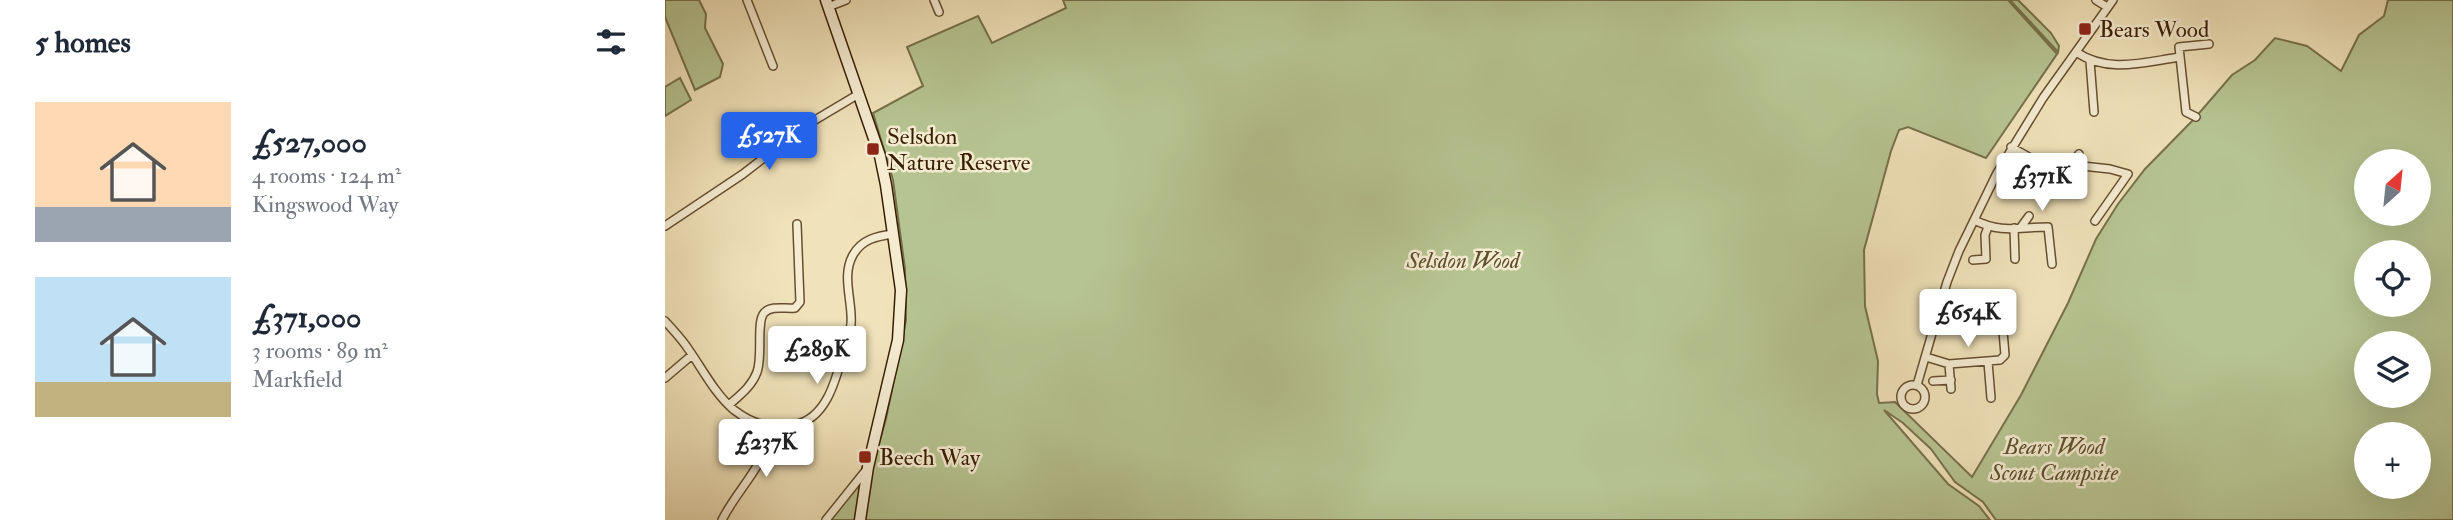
<!DOCTYPE html>
<html lang="en">
<head>
<meta charset="utf-8">
<style>
	body { margin:0; font-family:"IM FELL Double Pica",serif; background:#f6f6f7; color:#1f2937; height:100vh; display:flex; flex-direction:column; font-size:26px; white-space:nowrap }
	* { box-sizing:border-box; margin:0 }
	p { font-size:23px; color:#747a83 }
	.icon { flex:none; width:38px; height:38px; fill:none; stroke:currentColor; stroke-width:2; stroke-linecap:round; stroke-linejoin:round }
	.map { position:relative; flex:1; overflow:hidden }
	.sheet { display:flex; flex-direction:column; background:#fff; width:665px }
	.sheet>* { flex:none }
	.needle { width:46px; rotate:27deg }
	.buttons { position:absolute; left:1689px; top:149px; display:grid; gap:14px }
	.buttons a { display:grid; place-items:center; width:77px; height:77px; border-radius:50%; background:#fff; box-shadow:0 7px 28px #0002; font-size:35px }
	.price { position:absolute; translate:-50% -60px; padding:0 16px; border-radius:7px; background:#fff; color:#222; font-size:23px; line-height:46px; filter:drop-shadow(0 2px 4px #0008) }
	.price::after { content:''; position:absolute; left:50%; top:42px; width:21px; height:16px; margin-left:-10px; background:inherit; clip-path:polygon(0 0,100% 0,50% 100%) }
	.price.active { background:#2563eb; color:#fff }
	ul { padding:0; list-style:none }
	li { display:flex; align-items:center; gap:21px; height:175px; padding:0 35px }
	li span { display:grid; place-items:center; flex:none; width:196px; height:140px; border-radius:0px; color:#555 }
	li>.icon { margin-inline-start:auto }
	span .icon { width:84px; height:84px; fill:#fffc; stroke-width:1 }
	li b { font-size:30px }
	h2 { display:flex; justify-content:space-between; align-items:center; height:84px; padding:0 35px; font-size:30px }
	main { display:flex; flex:1; min-height:0 }
	.map>svg:first-child { display:block }
	.green { fill:#b6c491; stroke:#77714a; stroke-width:2; fill-rule:evenodd }
	.lines { fill:none; stroke-linecap:round; stroke-linejoin:round }
	.street-casing { stroke:#664f30; stroke-width:10 }
	.secondary-casing { stroke:#381e02; stroke-width:13 }
	.street { stroke:#f5ecd2; stroke-width:7 }
	.secondary { stroke:#f5ecd2; stroke-width:10 }
	.poi-dot { fill:#8f2418; stroke:#f5ecd2; stroke-width:2.5 }
	.labels { text-anchor:middle; dominant-baseline:central; stroke-width:5; stroke-linejoin:round; paint-order:stroke }
	.poi-label { font-size:23px; fill:#381e02; stroke:#f5ecd2; text-anchor:start }
	.park-label { font-size:23px; font-style:italic; fill:#5e502d; stroke:#f5ecd2 }
</style>
</head>
<body>
<main>
<section class="sheet">
<h2>5 homes<svg class="icon" aria-label="filters" viewBox="0 0 24 24"><path d="M4 7h16M4 17h16"/><circle cx="9" cy="7" r="2"/><circle cx="15" cy="17" r="2"/></svg></h2>
<ul>
<li><span style="background:linear-gradient(#ffd9b3 75%,#9aa5b1 0)"><svg class="icon" aria-label="home" viewBox="0 0 24 24"><path d="M3 11l9-7 9 7M6 9v11h12V9"/></svg></span><div><b>£527,000</b><p>4 rooms · 124 m²</p><p>Kingswood Way</p></div></li>
<li><span style="background:linear-gradient(#bfe0f5 75%,#c2b280 0)"><svg class="icon" aria-label="home" viewBox="0 0 24 24"><path d="M3 11l9-7 9 7M6 9v11h12V9"/></svg></span><div><b>£371,000</b><p>3 rooms · 89 m²</p><p>Markfield</p></div></li>
</ul>
</section>
<div class="map">
<svg width="1788" height="520" viewBox="0 0 1788 520">
	<rect width="100%" height="100%" fill="#f0e2b9"/>
	<filter id="stains"><feTurbulence type="fractalNoise" baseFrequency=".00286" numOctaves="4"/><feColorMatrix values="0 0 0 0 .2 0 0 0 0 .09 0 0 0 0 .02 0 0 0 .5 -.17"/></filter>
	<radialGradient id="worn" r=".72"><stop offset=".6" stop-color="#630" stop-opacity="0"/><stop offset="1" stop-color="#630" stop-opacity=".3"/></radialGradient>
	<!-- green -->
	<path class="green" d="M0 0H34L41 14 40 28 58 64 55 77 30 90 0 17Z
		M398 0H1343L1392 54 1321 158 1243 127 1234 130 1226 151 1199 250 1200 306 1213 361 1212 394 1214 403 1230 402 1307 477 1356 395 1403 303 1431 239 1453 204 1480 169 1529 119 1567 75 1590 60 1610 38 1642 46 1676 71 1694 35 1719 16 1723 0H1788V520H1331L1318 502 1290 482 1266 449 1238 423 1219 410 1283 484 1314 506 1325 520H199L207 467 221 419 241 320 240 269 228 180 208 113 258 86 242 47 313 16 327 43 401 8ZM1701 161H1754V214H1701ZM1701 252H1754V304H1701ZM1701 343H1754V396H1701ZM1701 434H1754V486H1701Z
		M1345 0H1353L1386 33 1394 46 1393 52Z
		M15 78 26 100 0 116V87Z
		M197 479 190 520H164Z"/>
	<g class="lines">
		<defs>
			<path id="street" d="M82 0 108 66
				M269 0 274 12
				M1431 0 1442 7
				M163 7 181 0
				M1411 52C1444 74 1479 62 1515 57
				M1425 61 1429 112
				M1531 117 1521 112 1514 47 1544 44
				M1346 147 1371 161 1445 169 1463 174 1430 221
				M1406 164 1414 154
				M1309 220C1338 234 1352 227 1383 227L1387 264
				M0 226 78 174 140 126 192 95
				M1356 227 1364 216
				M1349 228 1350 259
				M1308 260 1321 259 1320 235 1323 227
				M1276 305H1298
				M0 321C8 330 17 339 24 350 38 370 50 394 69 410 87 424 106 430 129 425 162 419 171 379 179 350 181 342 185 332 186 324 188 302 176 276 188 255 197 239 212 236 229 234
				M1261 357 1284 364 1335 360 1340 355 1338 331
				M1323 362 1326 398
				M1284 364 1286 389
				M0 378 27 355
				M1268 381 1286 380
				M1236 397a12 12 0 1 1 24 0a12 12 0 1 1-24 0Z
				M1252 385 1282 282 1294 251 1332 173 1378 98 1448 0
				M64 405C75 395 87 386 92 372 98 356 91 322 99 313 106 305 120 309 130 308L135 302 132 224
				M57 520C73 488 102 464 106 427
				M161 520 202 469"/>
			<path id="secondary" d="M161 0 215 156 221 185 236 290 233 340 203 467 195 520"/>
		</defs>
		<!-- street casing -->
		<use href="#street" class="street-casing"/>
		<!-- secondary casing -->
		<use href="#secondary" class="secondary-casing"/>
		<!-- street -->
		<use href="#street" class="street"/>
		<!-- secondary -->
		<use href="#secondary" class="secondary"/>
	</g>
	<!-- markers -->
	<g class="poi-dot">
		<rect x="1413" y="22" width="14" height="14" rx="3.5"/>
		<rect x="201" y="142" width="14" height="14" rx="3.5"/>
		<rect x="193" y="450" width="14" height="14" rx="3.5"/>
	</g>
	<g class="labels">
		<!-- poi labels -->
		<g class="poi-label">
			<text x="1434" y="29">Bears Wood</text>
			<text x="222" y="136">Selsdon<tspan x="222" dy="26">Nature Reserve</tspan></text>
			<text x="214" y="457">Beech Way</text>
		</g>
		<!-- park labels -->
		<g class="park-label">
			<text x="798" y="260">Selsdon Wood</text>
			<text x="1389" y="446">Bears Wood<tspan x="1389" dy="26">Scout Campsite</tspan></text>
		</g>
	</g>
	<rect width="100%" height="100%" filter="url(#stains)"/>
	<rect width="100%" height="100%" fill="url(#worn)"/>
</svg>
<div class="buttons">
<a><svg class="needle" viewBox="-14 -14 28 28"><path d="M0-13l5 13h-10z" fill="#e53935"/><path d="M0 13l5-13h-10z" fill="#747a83"/></svg></a>
<a><svg class="icon" aria-label="locate" viewBox="0 0 24 24"><circle cx="12" cy="12" r="6"/><path d="M12 2v4M12 18v4M2 12h4M18 12h4"/></svg></a>
<a><svg class="icon" aria-label="layers" viewBox="0 0 24 24"><path d="M12 4l9 5-9 5-9-5zM3 14l9 5 9-5"/></svg></a>
<a>+</a>
</div>
<b class="price active" style="left:104px;top:172px">£527K</b>
<b class="price" style="left:1377px;top:213px">£371K</b>
<b class="price" style="left:1303px;top:349px">£654K</b>
<b class="price" style="left:152px;top:386px">£289K</b>
<b class="price" style="left:101px;top:479px">£237K</b>
</div>
</main>
</body>
</html>
